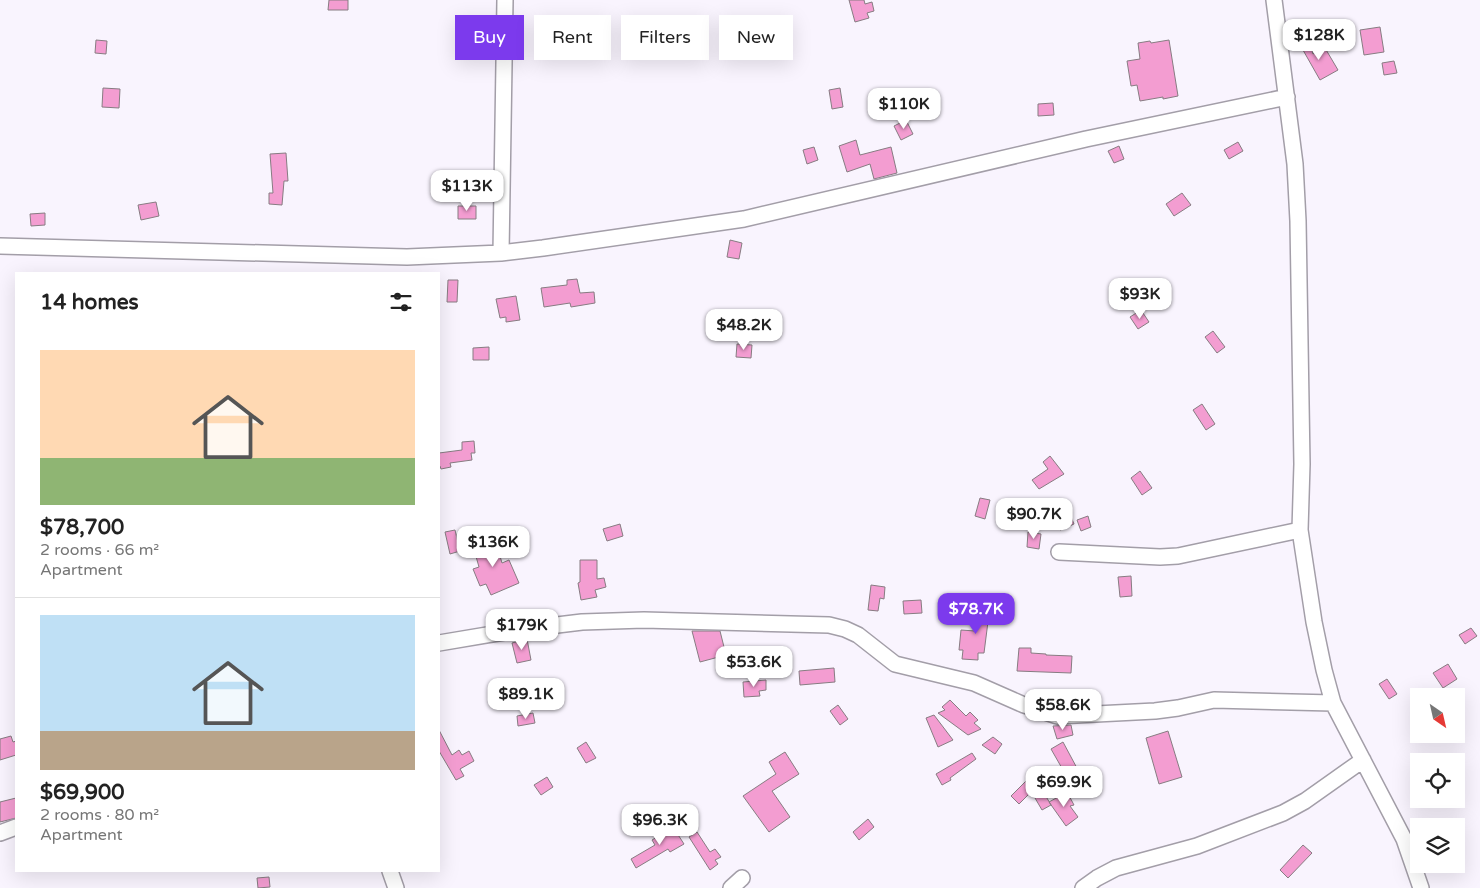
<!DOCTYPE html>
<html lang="en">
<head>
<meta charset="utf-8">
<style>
	body { margin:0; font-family:"Varela Round",sans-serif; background:#f6f6f6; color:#222; height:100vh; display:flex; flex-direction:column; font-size:19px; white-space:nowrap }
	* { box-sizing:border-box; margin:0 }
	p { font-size:16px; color:#767676 }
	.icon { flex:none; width:28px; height:28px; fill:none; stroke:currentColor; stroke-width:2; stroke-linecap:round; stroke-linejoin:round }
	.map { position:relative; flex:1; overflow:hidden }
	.panel { position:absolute; left:15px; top:272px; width:425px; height:600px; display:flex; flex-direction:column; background:#fff; border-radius:0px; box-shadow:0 5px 20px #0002 }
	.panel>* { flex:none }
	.hud { position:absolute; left:455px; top:15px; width:475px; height:45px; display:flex; gap:10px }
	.needle { width:32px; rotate:146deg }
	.controls { position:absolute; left:1410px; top:688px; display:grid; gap:10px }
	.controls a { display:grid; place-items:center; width:55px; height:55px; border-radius:0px; background:#fff; box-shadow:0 5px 20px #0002; font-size:25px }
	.price { position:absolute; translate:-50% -42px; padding:0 11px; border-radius:10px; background:#fff; color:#222; font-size:16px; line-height:32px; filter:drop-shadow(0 1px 2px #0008) }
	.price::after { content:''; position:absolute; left:50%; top:30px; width:15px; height:11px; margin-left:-8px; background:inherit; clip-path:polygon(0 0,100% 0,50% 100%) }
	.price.on { background:#7c3aed; color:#fff }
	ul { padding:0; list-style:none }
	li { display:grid; align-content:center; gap:10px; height:265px; padding:0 25px }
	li+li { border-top:1px solid #e0e0e0 }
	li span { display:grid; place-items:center; height:155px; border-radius:0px; color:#555 }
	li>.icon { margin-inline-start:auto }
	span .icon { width:90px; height:90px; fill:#fffc; stroke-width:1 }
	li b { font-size:21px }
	h2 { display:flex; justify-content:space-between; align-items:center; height:60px; padding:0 25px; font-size:21px }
	.tag { padding:0 18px; border-radius:0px; background:#fff; box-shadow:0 5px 20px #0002; font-size:18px; line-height:45px }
	.tag.on { background:#7c3aed; color:#fff }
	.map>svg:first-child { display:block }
	.building { fill:#f39dd1; stroke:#877c82 }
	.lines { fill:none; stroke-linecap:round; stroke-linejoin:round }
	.minor-casing { stroke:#a39ea8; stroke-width:18 }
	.minor { stroke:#fff; stroke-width:15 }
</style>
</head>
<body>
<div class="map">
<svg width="1480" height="888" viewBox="0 0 1480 888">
	<rect width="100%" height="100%" fill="#f9f4fe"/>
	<!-- building -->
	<path class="building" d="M329 0H348V10H328Z
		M849 0H864L865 4 872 2 874 11 867 13 869 18 855 22Z
		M1380 27 1384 52 1364 55 1360 30Z
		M96 40 107 41 106 54 95 53Z
		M1169 40 1178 96 1163 99V97L1140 101 1137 85 1131 86 1127 61 1140 59 1138 43 1150 41 1151 43Z
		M1310 40 1313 54 1325 48 1338 70 1320 80 1299 43Z
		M560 44 561 55 550 56 549 45Z
		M1394 61 1397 73 1384 75 1382 63Z
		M103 88 120 89 119 108 102 107Z
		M840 88 843 107 832 109 829 90Z
		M1053 103 1054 115 1038 116V104Z
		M906 120 913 134 901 140 894 126Z
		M856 140 860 155 891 147 897 173 874 179 870 164 847 172 839 146Z
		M1238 142 1243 151 1229 159 1224 150Z
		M1119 146 1124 159 1114 163 1108 151Z
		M814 147 818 160 807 164 803 150Z
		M286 153 288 181H284L282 205 269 204V193H273L270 154Z
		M1182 193 1191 205 1174 216 1166 204Z
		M156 202 159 216 141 220 138 205Z
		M458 206H476V219H458Z
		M45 213V225L31 226 30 214Z
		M730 240 742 243 739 259 727 257Z
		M577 279 580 293 594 292 595 303 571 307 570 303 544 307 541 288 567 285V280Z
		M448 280H458L457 302H447Z
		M516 296 520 320 506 322V317L500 318 496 299Z
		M1141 310 1149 322 1138 329 1130 317Z
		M1213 331 1225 347 1217 353 1205 337Z
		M737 344 752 345 751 358 736 357Z
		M489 347V360H473V348Z
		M1202 404 1215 424 1206 430 1193 410Z
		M474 441 475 453H471L472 460 450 463 451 467 441 469 440 466H439V453L462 450V442Z
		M1050 456 1064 474 1039 489 1032 480 1048 469 1043 462Z
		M1140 471 1152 488 1142 495 1131 478Z
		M980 498 990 500 985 519 975 516Z
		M1065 502 1074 524 1060 530 1057 524 1054 525 1050 514 1053 513 1051 508Z
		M1088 516 1091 527 1081 531 1077 520Z
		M620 524 623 536 607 541 603 529Z
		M455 530 460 551 450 554 445 532Z
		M1028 532 1041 534 1039 549 1027 547Z
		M495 539 502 563 509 560 519 583 491 595 486 584 480 586 473 569 479 567 473 546Z
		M580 560H597V579L604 578 606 587 595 590 597 597 581 600 578 583 580 582Z
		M1131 576 1132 596 1120 597 1118 577Z
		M871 585 885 587 884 599 880 598 878 611 868 610Z
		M921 600 922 613 904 614 903 601Z
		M976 606H990L984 653H978V660L962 659 963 650H959L961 630 975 631Z
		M1471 628 1477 636 1465 644 1459 635Z
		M692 631H720L726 655 700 662Z
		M527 639 531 660 517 663 512 643Z
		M1019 648H1031V653L1046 654V655L1072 656 1071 673 1017 671Z
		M1448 664 1457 679 1443 688 1433 673Z
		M834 668 835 682 800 685 799 671Z
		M1387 679 1397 694 1389 699 1379 684Z
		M766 680V690L759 691 760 696 744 697 743 682Z
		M950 700 966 716 970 712 978 720 974 723 981 729 968 735 938 713 945 710 942 707Z
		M838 705 848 719 840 725 830 711Z
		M533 713 535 723 518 726 517 716Z
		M934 715 953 740 938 747 926 718Z
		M1071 725 1073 735 1057 739 1053 726Z
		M439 730 452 755 459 750 462 755 469 751 474 761 460 769 464 776 456 780 439 751Z
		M1168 731 1182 777 1159 784 1146 738Z
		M11 736 13 742 16 741V755L0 760V739Z
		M993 737 1002 744 995 754 982 745Z
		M586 742 596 758 586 763 577 748Z
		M1063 742 1078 770 1067 777 1051 749Z
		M785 752 799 774 772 791 790 817 769 832 743 796 776 774 769 762Z
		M972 753 976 759 950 778 951 780 942 785 936 774Z
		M547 777 553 787 541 795 534 785Z
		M1026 781 1034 789 1019 804 1011 796Z
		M1067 792 1074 805 1070 806 1078 817 1066 826 1049 802Z
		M1044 793 1051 805 1042 810 1035 798Z
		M16 798V818L0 822V802Z
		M868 819 874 827 859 840 853 832Z
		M666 827 668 831 673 827 684 844 670 852 668 849 636 868 631 859 655 845 652 840 657 837 655 834Z
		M697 832 710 852 715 849 721 857 715 860 718 864 710 870 689 837Z
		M1303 845 1312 853 1288 878 1280 870Z
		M269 877 270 887 258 888 257 878Z"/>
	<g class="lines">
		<defs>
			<path id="minor" d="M1274 0 1295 164 1298 221 1302 464 1300 530 1314 622 1324 670 1333 703 1404 839 1421 888
				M0 246 407 257 501 253 543 248 744 219 1086 139 1287 97
				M501 253 505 0
				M1059 552 1160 557 1178 556 1300 530
				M439 643 516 630 582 622 644 620 829 625 845 629 858 635 895 664 974 683 1024 705 1057 716 1155 711 1178 708 1214 700 1333 703
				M0 833 16 827
				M390 871 396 888
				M731 888 742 878
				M1083 888 1097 878 1116 868 1197 846 1283 813 1305 801 1363 760"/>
		</defs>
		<!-- minor casing -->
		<use href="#minor" class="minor-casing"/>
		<!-- minor -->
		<use href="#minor" class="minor"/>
	</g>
</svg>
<div class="controls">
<a><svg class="needle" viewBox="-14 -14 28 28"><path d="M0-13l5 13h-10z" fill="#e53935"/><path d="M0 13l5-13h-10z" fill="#767676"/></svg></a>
<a><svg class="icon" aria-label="locate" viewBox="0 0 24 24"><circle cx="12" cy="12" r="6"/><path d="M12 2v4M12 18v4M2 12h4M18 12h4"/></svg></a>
<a><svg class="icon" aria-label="layers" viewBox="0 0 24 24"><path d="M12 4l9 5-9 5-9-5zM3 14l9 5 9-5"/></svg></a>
</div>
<b class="price" style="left:1319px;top:61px">$128K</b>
<b class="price" style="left:904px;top:130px">$110K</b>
<b class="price" style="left:467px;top:212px">$113K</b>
<b class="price" style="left:1140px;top:320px">$93K</b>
<b class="price" style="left:744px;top:351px">$48.2K</b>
<b class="price" style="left:1034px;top:540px">$90.7K</b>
<b class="price" style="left:493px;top:568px">$136K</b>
<b class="price on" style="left:976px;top:635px">$78.7K</b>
<b class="price" style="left:522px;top:651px">$179K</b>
<b class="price" style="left:754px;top:688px">$53.6K</b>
<b class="price" style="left:526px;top:720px">$89.1K</b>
<b class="price" style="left:1063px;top:731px">$58.6K</b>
<b class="price" style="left:1064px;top:808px">$69.9K</b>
<b class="price" style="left:660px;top:846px">$96.3K</b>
<div class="hud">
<a class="tag on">Buy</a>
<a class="tag">Rent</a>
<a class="tag">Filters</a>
<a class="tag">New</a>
</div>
<section class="panel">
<h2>14 homes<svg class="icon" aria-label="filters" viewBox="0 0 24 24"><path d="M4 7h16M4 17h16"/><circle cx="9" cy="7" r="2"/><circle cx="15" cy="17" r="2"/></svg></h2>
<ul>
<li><span style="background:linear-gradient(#ffd9b3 70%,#8fb573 0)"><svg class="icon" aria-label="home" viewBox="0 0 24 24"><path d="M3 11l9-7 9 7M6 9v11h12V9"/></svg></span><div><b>$78,700</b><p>2 rooms · 66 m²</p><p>Apartment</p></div></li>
<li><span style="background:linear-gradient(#bfe0f5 75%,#b9a48a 0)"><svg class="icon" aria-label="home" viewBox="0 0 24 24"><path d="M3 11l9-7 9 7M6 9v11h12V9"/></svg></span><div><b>$69,900</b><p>2 rooms · 80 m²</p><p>Apartment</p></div></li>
</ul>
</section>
</div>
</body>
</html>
